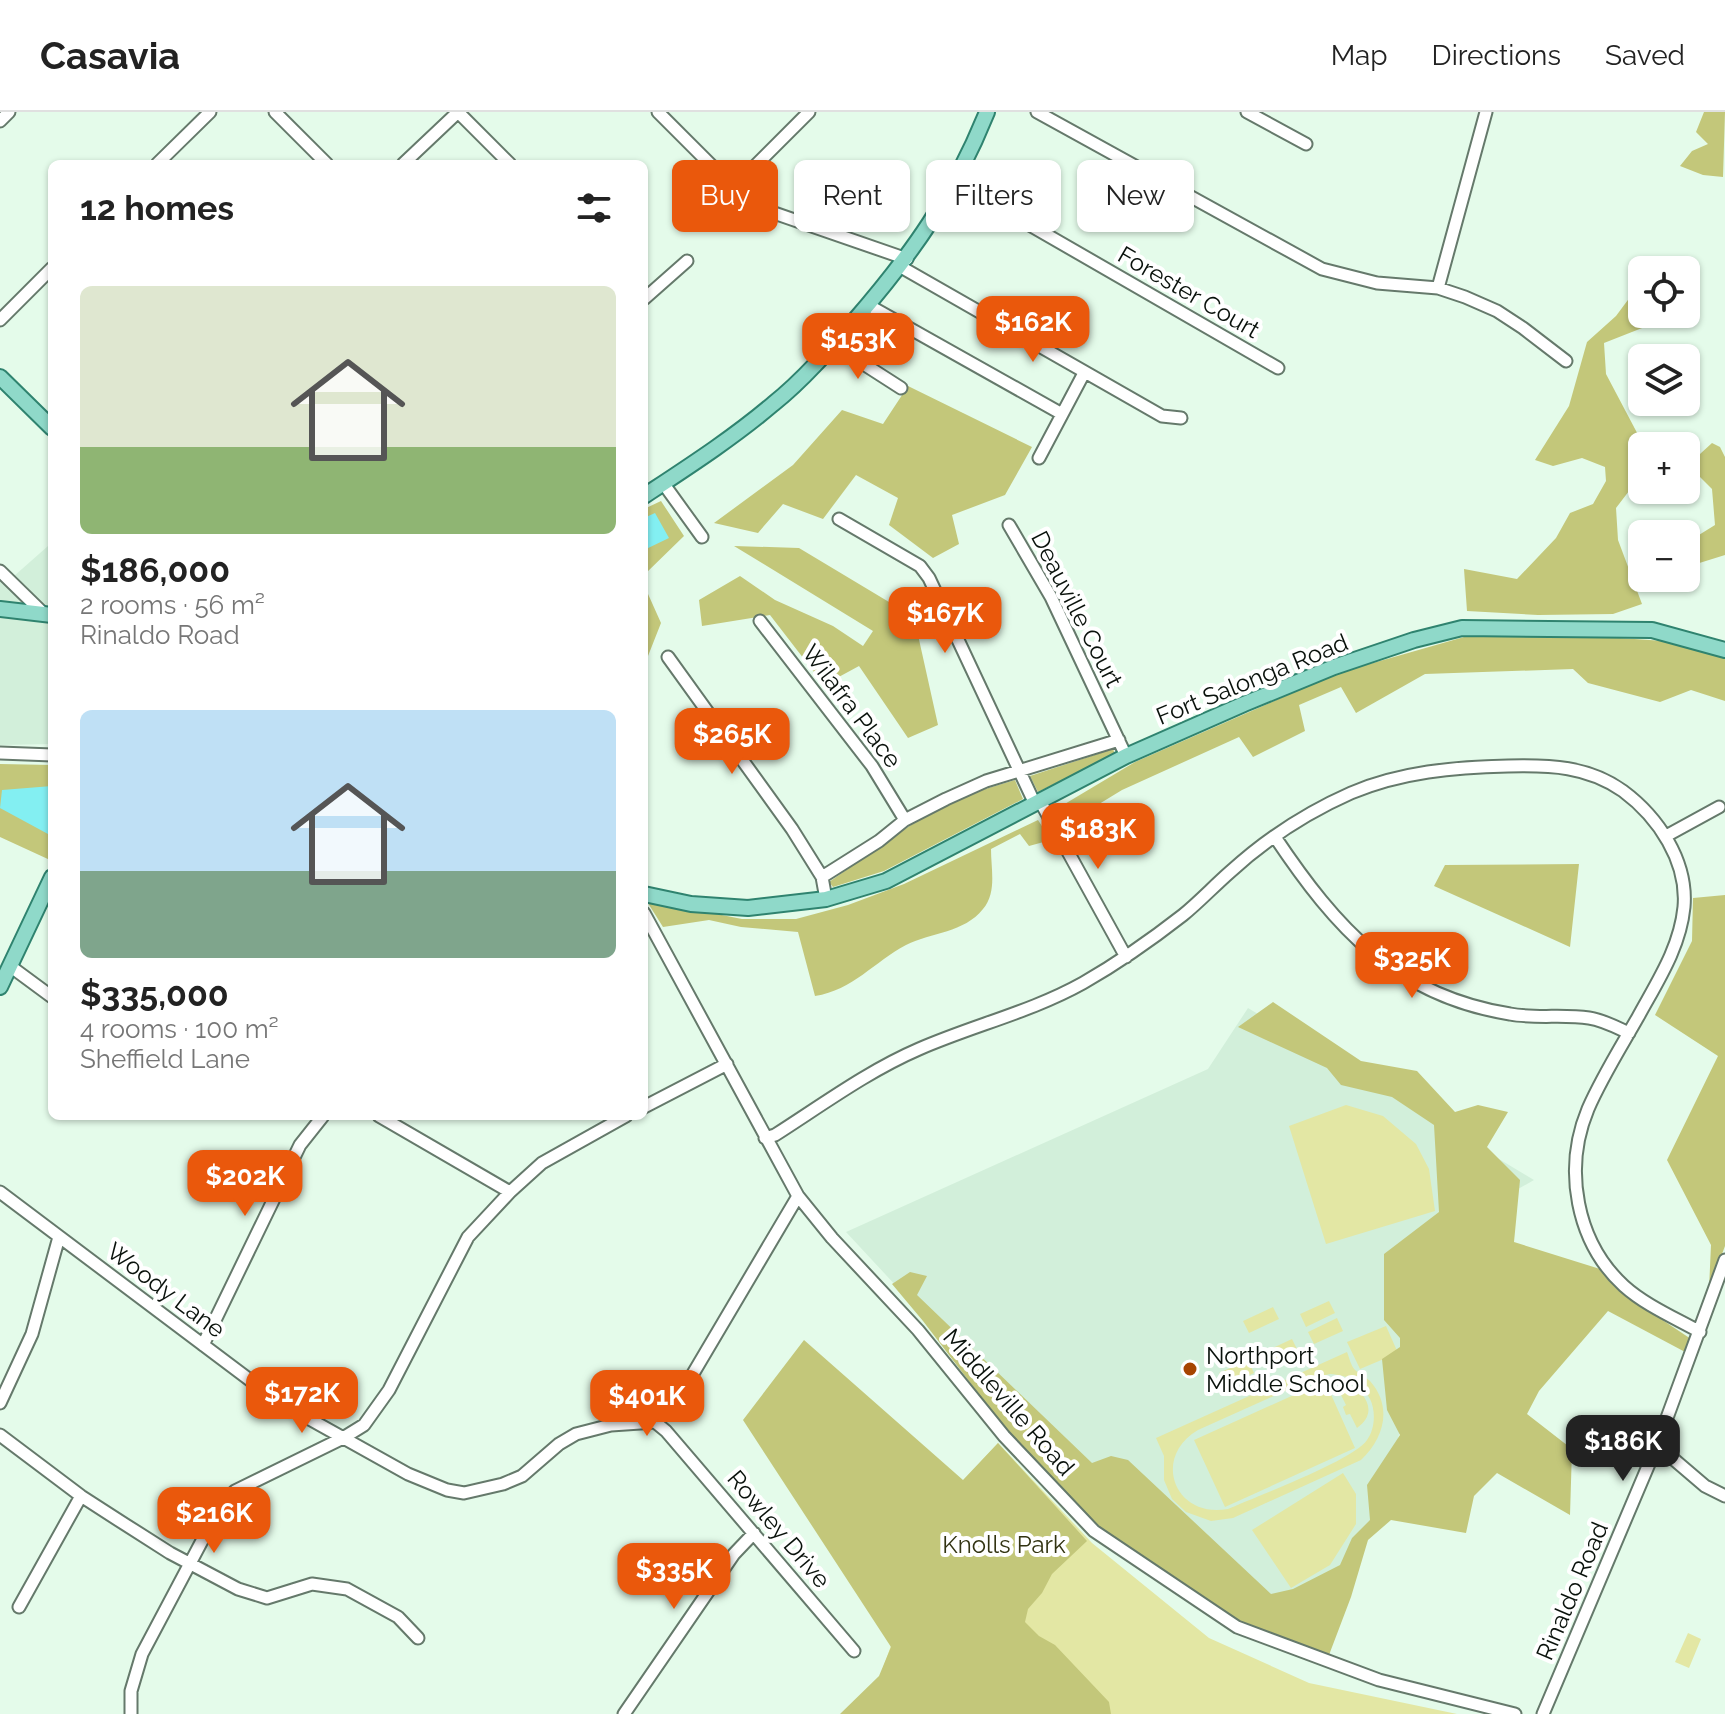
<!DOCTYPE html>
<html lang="en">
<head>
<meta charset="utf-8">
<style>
	body { margin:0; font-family:Raleway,sans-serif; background:#f2f2f2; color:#222; height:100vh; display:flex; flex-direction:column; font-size:30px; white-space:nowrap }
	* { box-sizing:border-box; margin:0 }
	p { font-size:26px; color:#767676 }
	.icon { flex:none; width:44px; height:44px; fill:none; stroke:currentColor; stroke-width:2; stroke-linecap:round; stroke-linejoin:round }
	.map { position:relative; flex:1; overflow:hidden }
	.details { position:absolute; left:48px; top:48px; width:600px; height:960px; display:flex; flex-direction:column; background:#fff; border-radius:12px; box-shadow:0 2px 6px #0004 }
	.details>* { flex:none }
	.banner { position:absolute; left:672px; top:48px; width:760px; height:72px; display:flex; gap:16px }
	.tools { position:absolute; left:1628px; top:144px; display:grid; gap:16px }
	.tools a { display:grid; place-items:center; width:72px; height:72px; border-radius:12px; background:#fff; box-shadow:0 2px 6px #0004; font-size:40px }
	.price { position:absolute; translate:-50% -68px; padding:0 18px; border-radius:16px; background:#ea580c; color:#fff; font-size:26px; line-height:52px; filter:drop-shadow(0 2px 4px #0008) }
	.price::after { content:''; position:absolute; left:50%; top:48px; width:24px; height:18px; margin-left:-12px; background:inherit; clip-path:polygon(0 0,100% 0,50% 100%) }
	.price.on { background:#222; color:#fff }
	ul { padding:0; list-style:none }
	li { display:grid; align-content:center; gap:16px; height:424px; padding:0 32px }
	li span { display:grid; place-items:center; height:248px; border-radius:12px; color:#555 }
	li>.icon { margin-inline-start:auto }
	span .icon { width:144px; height:144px; fill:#fffc; stroke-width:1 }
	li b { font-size:34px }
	h2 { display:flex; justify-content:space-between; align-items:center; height:96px; padding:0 32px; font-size:34px }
	.pill { padding:0 28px; border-radius:12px; background:#fff; box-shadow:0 2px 6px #0004; font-size:28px; line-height:72px }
	.pill.on { background:#ea580c; color:#fff }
	header { display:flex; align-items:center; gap:48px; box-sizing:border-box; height:112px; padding:0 40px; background:#fff; border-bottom:2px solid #e0e0e0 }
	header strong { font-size:38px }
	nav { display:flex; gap:44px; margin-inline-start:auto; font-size:28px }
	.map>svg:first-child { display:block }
	.built { fill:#d2efda }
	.green { fill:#e3e7a4; fill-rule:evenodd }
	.forest { fill:#c3c77a }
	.water { fill:#83eff2 }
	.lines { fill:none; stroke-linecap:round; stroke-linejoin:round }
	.minor-casing { stroke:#65796b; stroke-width:15 }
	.major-casing { stroke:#2f836f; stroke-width:18 }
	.minor { stroke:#fff; stroke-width:11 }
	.major { stroke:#8fd9c9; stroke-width:14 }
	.poi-dot { fill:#a64400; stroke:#fff; stroke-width:3 }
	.labels { text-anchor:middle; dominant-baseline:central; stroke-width:8; stroke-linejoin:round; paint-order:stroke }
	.street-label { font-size:24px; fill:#09110b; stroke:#fff }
	.poi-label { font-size:24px; fill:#09110b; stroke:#fff; text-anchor:start }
	.park-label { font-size:24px; fill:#323312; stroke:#fff }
</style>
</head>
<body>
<header>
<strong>Casavia</strong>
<nav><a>Map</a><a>Directions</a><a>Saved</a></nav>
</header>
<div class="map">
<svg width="1725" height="1602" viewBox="0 0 1725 1602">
	<rect width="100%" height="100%" fill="#e4fbea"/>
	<!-- built -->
	<path class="built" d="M48 434 52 437V632L0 633V468L5 472Z
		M1248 896 1534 1068 1463 1108 1438 1156 1389 1365 1347 1488 1277 1518 925 1205 846 1120 1208 957Z"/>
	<!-- green -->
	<path class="green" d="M1346 993 1383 1004 1416 1032 1429 1057 1435 1099 1326 1132 1289 1014Z
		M1329 1189 1335 1201 1306 1215 1300 1202Z
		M1273 1195 1279 1207 1249 1221 1243 1209Z
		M1337 1206 1343 1219 1314 1232 1308 1220Z
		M1386 1214 1398 1241 1360 1257 1347 1230Z
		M1292 1227 1298 1239 1270 1253 1264 1240Z
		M1347 1240C1349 1245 1351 1254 1355 1258 1359 1262 1366 1265 1370 1269 1393 1295 1384 1326 1361 1348L1233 1406 1211 1409 1186 1400 1172 1387 1164 1368V1344L1156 1326ZM1330 1262C1348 1263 1361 1270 1370 1287 1376 1299 1375 1317 1367 1328 1354 1348 1255 1385 1228 1397 1175 1407 1151 1346 1198 1318L1314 1266Z
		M1248 1248 1254 1261 1226 1274 1219 1261Z
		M1325 1269 1355 1336 1225 1395 1194 1328Z
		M1345 1277 1361 1281C1372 1294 1371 1306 1357 1316L1350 1302 1346 1303 1343 1295 1346 1293 1339 1279Z
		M998 1331 1092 1431 1209 1526 1309 1571 1457 1602H841L880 1564 913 1473 964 1368Z
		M1343 1361 1356 1382V1412L1330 1453 1291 1476 1252 1418Z
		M1688 1521 1701 1527 1689 1556 1675 1550Z"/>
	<!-- forest -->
	<path class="forest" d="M1704 0H1725L1723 65 1703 63 1680 54 1692 39 1708 32 1696 20Z
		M1642 169V202H1670V205L1604 231 1606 262 1644 334H1642V362L1616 396 1618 428 1642 492 1613 502 1538 503 1467 499 1464 457 1517 467 1556 426 1570 401 1593 392 1606 369 1605 355 1582 346 1553 354 1535 348 1569 294 1587 230 1616 204Z
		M908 274 1032 335 1005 383 952 403 959 432 933 446 889 413 898 386 856 363 823 407 783 392 758 421 714 411 793 353 842 298 883 312Z
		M1712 331 1720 335 1725 345V443L1693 453 1686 452V431L1715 413 1712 377 1688 353Z
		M661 389 684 424 644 463V397Z
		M734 434 799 436 914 505 938 613 908 626 859 554 824 573 770 503 702 514 699 488 740 464 775 488 833 514 863 534 873 519Z
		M644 473 661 511 648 544 644 547Z
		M1590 524 1664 529 1725 546V589L1691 578 1660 590 1588 571 1573 557 1425 562 1356 601 1341 575 1299 593 1305 619 1253 645 1239 625 1122 678 1068 711 1058 696 1135 650 1338 561 1464 525Z
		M1113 637 1115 642 1038 680 1030 664Z
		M0 652 52 653V745L50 748 0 725Z
		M1015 668 1023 687 884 759 833 775 829 770 911 713 959 685Z
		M1038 708 1051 728 1029 734 1020 722 991 737C991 758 997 780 983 797 964 821 932 820 906 833 874 850 853 878 815 884L798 820 741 815 709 808 663 815 646 788 742 807H796L848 793 904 772Z
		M1579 752 1570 835 1434 774 1445 753Z
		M1725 783V1134L1709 1177 1711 1133 1667 1048 1718 944 1655 903 1692 829 1693 786Z
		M1273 890 1361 949 1417 959 1455 1000 1478 993 1508 1000 1487 1035 1520 1068 1514 1130 1600 1157 1625 1183 1691 1227 1687 1241 1608 1199 1539 1279 1527 1302 1572 1337 1570 1403 1497 1361 1474 1384 1466 1421 1391 1408 1368 1428 1351 1485 1329 1543 1237 1510 1100 1416 1007 1319 923 1209 892 1172 910 1160 927 1164 917 1183 1092 1351 1111 1344 1128 1348 1271 1482 1293 1477 1340 1453 1352 1426 1370 1408 1367 1373 1400 1323 1387 1298 1382 1247 1400 1235V1226L1384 1208V1142L1439 1100 1434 1013 1392 985 1341 973 1327 956 1238 915Z
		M804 1228 963 1368 998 1331 1087 1429 1052 1462 1042 1481 1028 1497 1025 1510 1039 1524 1055 1533 1109 1590 1111 1602H840L879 1564 891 1535 743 1308Z"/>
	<!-- water -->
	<path class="water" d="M655 401 669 426 644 438V406Z
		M52 674V717L48 722 0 696 2 678Z"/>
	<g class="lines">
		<defs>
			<path id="minor" d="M275 0 327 52
				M458 0 510 52
				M658 0 751 93 907 147
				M1037 0 1322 157 1377 171 1438 176 1465 185 1497 199 1523 216 1566 249
				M1247 0 1306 32
				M0 9 9 0
				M157 52 210 0
				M403 52 458 0
				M955 70 1278 256
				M733 76 809 0
				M901 155 1162 304 1181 306
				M1438 176 1486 0
				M644 187 687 149
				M868 193 1062 302
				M0 208 52 156
				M834 233 901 276
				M1039 346 1084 261
				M663 371 702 425
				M839 407 920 454 929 466 1035 692
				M1009 413 1051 485 1126 644
				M0 459 44 502
				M760 509 872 654 905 708
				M668 545 792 717 822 765
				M0 641 52 643
				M1040 689 1126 845
				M1666 724 1719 695
				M1275 725C1336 816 1396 884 1510 902 1536 907 1563 902 1589 906 1603 908 1616 915 1629 921
				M826 787 822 765 879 729 905 708 946 687 986 669 1119 628
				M644 801 798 1084 832 1126 918 1218 1004 1324 1094 1419 1237 1515 1379 1568 1515 1602
				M10 854 52 885
				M644 995 727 952
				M379 1004 510 1080
				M765 1026 775 1023C822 993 868 959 919 937 974 913 1031 900 1083 871 1118 851 1151 828 1183 803 1199 790 1214 774 1230 760 1265 728 1308 700 1351 681 1400 660 1455 655 1508 654 1550 653 1588 654 1623 679 1658 705 1688 749 1684 795 1680 836 1657 870 1638 905 1621 935 1602 965 1588 997 1563 1057 1576 1130 1624 1174 1645 1193 1675 1206 1700 1220
				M0 1080 279 1290 408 1362 447 1378 464 1381 503 1372 522 1364 559 1332 576 1322 611 1313 655 1310
				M798 1084 681 1282 655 1310 666 1319 854 1539
				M203 1233 300 1033 323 1004
				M0 1291 32 1222 59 1125
				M0 1323 81 1384 126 1413 170 1441 238 1477 267 1486 312 1472 347 1477 398 1505 418 1526
				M1657 1333 1705 1374 1725 1384
				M19 1495 81 1384
				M131 1602V1579L142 1542 222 1391 235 1379 343 1326 364 1313 389 1278 468 1125 510 1080 542 1051 626 1004
				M624 1602 734 1442 754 1421
				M1543 1602 1657 1333 1725 1148"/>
			<path id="major" d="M0 265 52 316
				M644 384C688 355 733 326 773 292 803 268 829 238 854 209 913 141 953 84 987 0
				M0 497 52 503
				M644 782 691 792 748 796 826 787 886 769 1126 644 1244 592 1334 555 1414 528 1462 516 1652 518 1725 538
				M0 875 52 765"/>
		</defs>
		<!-- minor casing -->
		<use href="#minor" class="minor-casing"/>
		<!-- major casing -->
		<use href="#major" class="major-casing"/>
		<!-- minor -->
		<use href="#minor" class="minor"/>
		<!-- major -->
		<use href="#major" class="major"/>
	</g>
	<!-- markers -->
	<circle class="poi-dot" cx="1190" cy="1257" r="8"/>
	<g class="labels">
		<!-- street labels -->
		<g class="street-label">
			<text transform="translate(1189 180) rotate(30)">Forester Court</text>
			<text transform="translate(1077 497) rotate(63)">Deauville Court</text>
			<text transform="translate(1252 567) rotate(-22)">Fort Salonga Road</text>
			<text transform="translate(852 594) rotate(53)">Wilafra Place</text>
			<text transform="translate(166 1178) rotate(37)">Woody Lane</text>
			<text transform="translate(1009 1290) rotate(49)">Middleville Road</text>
			<text transform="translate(779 1417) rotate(50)">Rowley Drive</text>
			<text transform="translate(1572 1479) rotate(-67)">Rinaldo Road</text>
		</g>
		<!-- poi labels -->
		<g class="poi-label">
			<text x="1206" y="1243">Northport<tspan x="1206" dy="28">Middle School</tspan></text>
		</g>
		<!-- park labels -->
		<g class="park-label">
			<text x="1004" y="1432">Knolls Park</text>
		</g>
	</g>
</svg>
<div class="tools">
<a><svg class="icon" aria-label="locate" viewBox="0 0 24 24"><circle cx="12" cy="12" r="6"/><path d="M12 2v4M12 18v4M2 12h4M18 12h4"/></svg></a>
<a><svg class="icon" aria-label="layers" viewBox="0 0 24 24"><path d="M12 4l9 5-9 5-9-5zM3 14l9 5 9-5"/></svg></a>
<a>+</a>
<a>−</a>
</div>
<b class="price" style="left:1033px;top:252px">$162K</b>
<b class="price" style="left:858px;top:269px">$153K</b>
<b class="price" style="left:945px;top:543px">$167K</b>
<b class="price" style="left:732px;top:664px">$265K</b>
<b class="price" style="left:1098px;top:759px">$183K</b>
<b class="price" style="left:1412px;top:888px">$325K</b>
<b class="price" style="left:245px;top:1106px">$202K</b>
<b class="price" style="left:302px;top:1323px">$172K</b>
<b class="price" style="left:647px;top:1326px">$401K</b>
<b class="price on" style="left:1623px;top:1371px">$186K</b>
<b class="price" style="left:214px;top:1443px">$216K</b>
<b class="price" style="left:674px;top:1499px">$335K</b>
<div class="banner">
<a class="pill on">Buy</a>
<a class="pill">Rent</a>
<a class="pill">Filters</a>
<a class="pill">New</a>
</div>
<section class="details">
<h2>12 homes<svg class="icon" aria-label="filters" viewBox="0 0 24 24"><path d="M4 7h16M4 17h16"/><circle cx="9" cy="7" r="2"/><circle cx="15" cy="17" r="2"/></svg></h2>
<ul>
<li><span style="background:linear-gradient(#dfe7d0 65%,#8fb573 0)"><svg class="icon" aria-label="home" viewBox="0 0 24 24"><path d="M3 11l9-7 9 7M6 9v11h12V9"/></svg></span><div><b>$186,000</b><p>2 rooms · 56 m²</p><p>Rinaldo Road</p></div></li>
<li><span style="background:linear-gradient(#bfe0f5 65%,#7fa58c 0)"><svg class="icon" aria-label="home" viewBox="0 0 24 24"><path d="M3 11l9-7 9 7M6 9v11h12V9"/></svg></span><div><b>$335,000</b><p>4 rooms · 100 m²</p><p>Sheffield Lane</p></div></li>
</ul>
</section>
</div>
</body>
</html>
